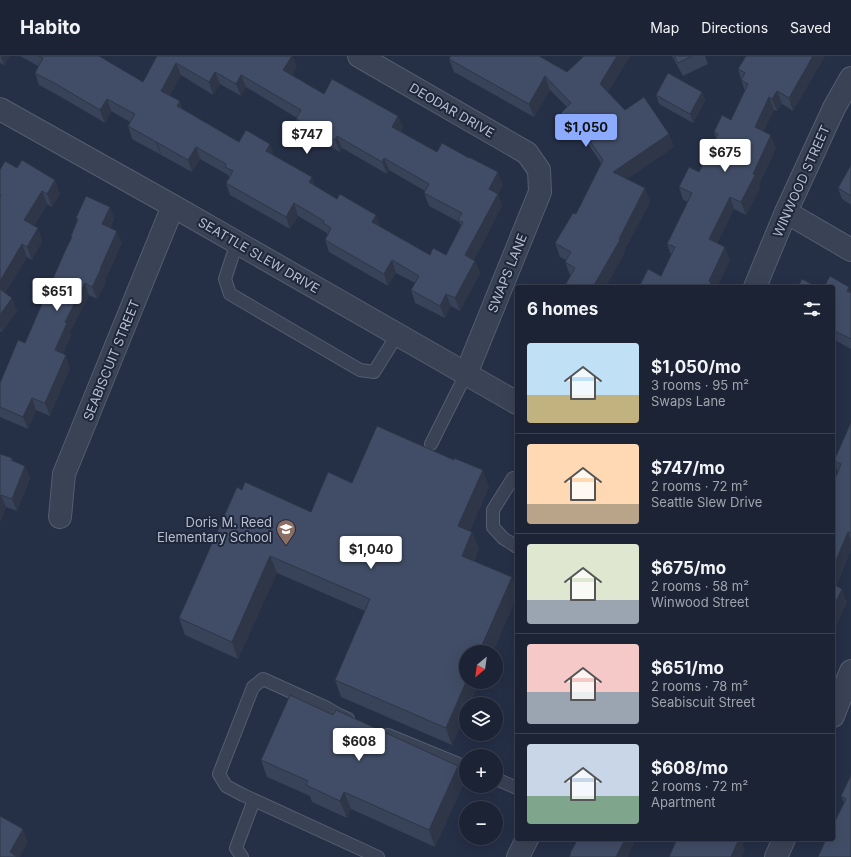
<!DOCTYPE html>
<html lang="en">
<head>
<meta charset="utf-8">
<style>
	body { margin:0; font-family:Inter,sans-serif; background:#292f40; color:#f1f3f6; height:100vh; display:flex; flex-direction:column; font-size:15px; white-space:nowrap }
	* { box-sizing:border-box; margin:0 }
	p { font-size:13px; color:#a0a4ac }
	.icon { flex:none; width:22px; height:22px; fill:none; stroke:currentColor; stroke-width:2; stroke-linecap:round; stroke-linejoin:round }
	.map { position:relative; flex:1; overflow:hidden }
	.panel { position:absolute; left:515px; top:229px; width:320px; height:556px; display:flex; flex-direction:column; background:#1c2334; border-radius:4px; box-shadow:0 4px 16px #0002,0 0 0 1px #3a404f }
	.panel>* { flex:none }
	.needle { width:26px; rotate:209deg }
	.controls { position:absolute; left:459px; top:589px; display:grid; gap:8px }
	.controls a { display:grid; place-items:center; width:44px; height:44px; border-radius:50%; background:#1c2334; box-shadow:0 4px 16px #0002,0 0 0 1px #3a404f; font-size:20px }
	.price { position:absolute; translate:-50% -34px; padding:0 9px; border-radius:4px; background:#fff; color:#222; font-size:13px; line-height:26px; filter:drop-shadow(0 1px 2px #0008) }
	.price::after { content:''; position:absolute; left:50%; top:24px; width:12px; height:9px; margin-left:-6px; background:inherit; clip-path:polygon(0 0,100% 0,50% 100%) }
	.price.current { background:#8cabff; color:#111 }
	ul { padding:0; list-style:none }
	li { display:flex; align-items:center; gap:12px; height:100px; padding:0 12px }
	li+li { border-top:1px solid #3a404f }
	li span { display:grid; place-items:center; flex:none; width:112px; height:80px; border-radius:4px; color:#555 }
	li>.icon { margin-inline-start:auto }
	span .icon { width:48px; height:48px; fill:#fffc; stroke-width:1 }
	li b { font-size:17px }
	h2 { display:flex; justify-content:space-between; align-items:center; height:48px; padding:0 12px; font-size:17px }
	header { display:flex; align-items:center; gap:24px; box-sizing:border-box; height:56px; padding:0 20px; background:#1c2334; border-bottom:1px solid #3a404f }
	header strong { font-size:19px }
	nav { display:flex; gap:22px; margin-inline-start:auto; font-size:14px }
	.map>svg:first-child { display:block }
	.lines { fill:none; stroke-linecap:round; stroke-linejoin:round }
	.lane-casing { stroke:#555d70; stroke-width:14 }
	.street-casing { stroke:#555d70; stroke-width:24 }
	.lane { stroke:#3a4255; stroke-width:12 }
	.street { stroke:#3a4255; stroke-width:22 }
	.wall { fill:#384258; fill-rule:evenodd }
	.shaded-wall { fill:#2e3647 }
	.building { fill:#414d66; stroke:#2e3647; fill-rule:evenodd }
	.labels { text-anchor:middle; dominant-baseline:central; stroke-width:4; stroke-linejoin:round; paint-order:stroke }
	.street-label { font-size:13px; fill:#b8becf; stroke:#1e273b }
	.poi-label { font-size:13px; fill:#b8becf; stroke:#1e273b; text-anchor:end }
</style>
</head>
<body>
<header>
<strong>Habito</strong>
<nav><a>Map</a><a>Directions</a><a>Saved</a></nav>
</header>
<div class="map">
<svg width="851" height="801" viewBox="0 0 851 801">
	<rect width="100%" height="100%" fill="#252f46"/>
	<g class="lines">
		<defs>
			<path id="lane" d="M237 186 225 223 230 238 360 314 374 316 397 279
				M431 388 466 318
				M513 422 493 454V471L503 482 517 491
				M348 663 339 659 327 652 263 623 253 631 219 718 226 730 243 739 378 801
				M388 679 466 711
				M496 723 517 732
				M242 801 236 792 254 744"/>
			<path id="street" d="M359 0 527 97 539 114 540 136 466 318
				M0 53 173 150 517 347
				M786 156 851 194
				M755 231 786 156 834 52 851 22
				M60 461 64 418 173 150
				M833 660 851 615
				M518 801 527 783
				M776 801 784 783"/>
		</defs>
		<!-- lane casing -->
		<use href="#lane" class="lane-casing"/>
		<!-- street casing -->
		<use href="#street" class="street-casing"/>
		<!-- lane -->
		<use href="#lane" class="lane"/>
		<!-- street -->
		<use href="#street" class="street"/>
	</g>
	<!-- wall -->
	<path class="wall" d="M0 0H10L4 9 0 7Z
		M20 0H99L143 26 157 0 297 11 292 19 324 38 398 60 403 72 401 76 437 96 503 129 498 138 502 150 474 204 475 205 480 217 460 255 451 250 445 262 415 247 411 234 415 227 396 217 388 230 329 196 325 184 327 179V177L298 160 290 173 230 139 226 127 229 122 228 119 200 103 192 116 132 83 128 70 130 66 111 55 105 67 61 41 39 29 35 17 38 10ZM181 19 213 39 220 28 241 40 246 31 297 62 296 63 301 75 340 96 342 92 387 118 389 114 425 135 424 137 429 150 459 166 461 170 446 199H430L381 171 315 130 275 100 239 86 183 53 170 39Z
		M449 0H539L567 16 583 1 581 0H630L608 36 625 54 669 78 674 91 627 123 645 132 650 146 624 195 625 197 571 220 570 219 565 206 566 204 560 201 555 187 576 158 601 107 586 85 583 87 566 70 561 57 567 51 550 34 534 61 454 16 449 3 450 1Z
		M672 0H705L708 8 683 20Z
		M825 0 793 55 782 48 777 55 774 54 763 76 776 92 759 129 760 132 746 159 734 153 717 187 730 204 717 231H639L661 220 671 199 667 188 688 146 683 144 679 131 699 116 716 82 714 76 731 64 745 35 741 24V23L738 13Z
		M702 36 705 45 693 67 659 48 656 39Z
		M851 109V149L842 143 838 132Z
		M0 114 60 138 52 151 47 148 34 170 38 172 42 185 32 204 27 201 5 237 12 242 17 255 2 276 0 275Z
		M110 151 114 163 110 172 122 187 105 224 106 225 97 243 89 239 70 276 71 279 63 298 70 312 50 360 36 354 28 373 0 361V327L25 287 72 181 71 180 77 166 76 162Z
		M833 231 851 236V293L833 283Z
		M517 282V294L514 287Z
		M851 366V493L836 530 847 546 833 575 834 432 833 428 838 417 834 405Z
		M0 398 12 402 13 405 25 410 30 422 17 455 6 451 0 466Z
		M352 427 489 431 470 475 472 476 479 493 474 505 517 536V540L493 596H466V658L452 689 341 641 335 624 365 555 277 517 238 603 185 579 179 562 242 434 311 456Z
		M333 659 458 710 464 727 435 791 351 753 347 762 312 746 310 740 267 721 261 704Z
		M851 719V801L844 747 841 740Z"/>
	<!-- shaded-wall -->
	<path class="shaded-wall" d="M1 0H10L4 9Z
		M292 0H293L297 11 288 26 283 14Z
		M617 0H630L605 41 600 28Z
		M813 0H825L793 55 789 42Z
		M176 7 181 19 166 47 161 35Z
		M215 16 220 28 213 39 209 26Z
		M241 19 246 31 241 40 236 28Z
		M545 20 550 34 534 61 529 48Z
		M777 35 782 48 777 55 772 43Z
		M702 36 705 45 693 67 690 58Z
		M769 41 774 54 759 84 755 71Z
		M107 43 111 55 105 67 100 54Z
		M180 45 184 57 177 50Z
		M398 60 403 72 396 83 392 71Z
		M581 72 586 85 583 87 579 74Z
		M669 78 674 91 618 129 613 116Z
		M771 79 776 92 759 129 760 132 746 159 741 146 753 118Z
		M337 80 342 92 340 96 335 84Z
		M157 86 161 98V99L156 87Z
		M270 88 275 101 266 95Z
		M196 91 200 103 192 116 188 104Z
		M384 102 389 114 387 118 382 106Z
		M498 116 503 129 498 138 502 150 470 212 465 199 489 133Z
		M312 121 316 133 309 126Z
		M55 124 60 138 52 151 47 138Z
		M645 132 650 146 624 195 625 197 606 231H593Z
		M42 135 47 148 29 178 24 164Z
		M730 141 734 153 713 196 709 183Z
		M294 147 298 160 290 173 286 161Z
		M110 151 114 163 106 180 102 168Z
		M376 159 381 171 372 166Z
		M38 172 42 185 32 204 27 191Z
		M117 175 122 187 105 224 106 225 97 243 92 231Z
		M22 188 27 201 1 244 0 240V225Z
		M725 191 730 204 717 231H709V225Z
		M392 204 396 217 388 230 384 218Z
		M475 205 480 217 460 255 455 242Z
		M85 227 89 239 70 276 71 279 60 307 55 294 65 266Z
		M849 231 851 236V245L847 235Z
		M446 238 451 250 445 262 440 250Z
		M12 242 17 255 2 276 0 271V259Z
		M66 299 70 312 50 360 45 347Z
		M32 342 36 354 28 373 23 361Z
		M25 410 30 422 17 455 12 443Z
		M483 414 489 431 465 487 458 470Z
		M1 439 6 451 0 466V443Z
		M472 476 479 493 469 517 462 500Z
		M848 476 851 484V493L839 521V523L833 535 834 509Z
		M270 500 277 517 238 603 232 586Z
		M512 521 517 536V540L493 596H479Z
		M842 533 847 546 833 575V552Z
		M466 626H480L470 648H466V658L452 689 446 672Z
		M458 710 464 727 435 791 429 774Z
		M344 736 351 753 347 762 340 745Z
		M23 773 28 786 20 801H12L10 796Z
		M625 783H636L628 801H616Z
		M738 783H746L743 788 745 794 742 801H731Z"/>
	<!-- building -->
	<path class="building" d="M38 0H99L143 26 157 0H292L283 14 324 38 332 23 398 60 392 71 437 96 442 87 469 102V101L498 116 489 133 498 138 465 199 475 205 455 242 446 238 440 250 411 234 419 220 392 204 384 218 353 200 325 184 331 172 323 167 324 165 294 147 286 161 226 127 233 115 225 111 226 108 196 91 188 104 128 70 135 58 107 43 100 54 56 28 35 17 43 2ZM176 7 209 26 215 16 236 28 241 19 301 54 296 63 335 84 337 80 382 106 384 102 429 128 424 137 462 157 458 164 463 166 446 199 433 192 430 199 372 166 376 159 340 138 337 143 309 126 312 121 266 95 270 88 246 74 239 86 177 50 180 45 161 35Z
		M451 0H539L567 16 584 0H617L600 28 625 54 644 41 669 78 613 116 645 132 619 183 620 184 593 231H564L575 212 565 206 571 196 555 187 573 157 576 158 603 104 581 72 579 74 561 57 571 47 545 20 529 48 449 3Z
		M674 0H692L678 7Z
		M746 0H813L789 42 777 35 772 43 769 41 755 71 771 79 753 118 755 119 741 146 730 141 709 183 725 191 709 225 711 226 709 231H639L648 213 661 220 675 191 667 188 692 137 679 131 689 111 699 116 718 78 714 76 722 59 731 64 748 28 741 24 745 17 738 13Z
		M668 17 702 36 690 58 656 39Z
		M22 104 55 124 47 138 42 135 24 164 38 172 27 191 22 188 0 225V141L1 139 0 138V114L5 105 17 112Z
		M851 109V140L838 132Z
		M86 140 110 151 102 168 117 175 100 213H101L92 231 85 227 65 266 67 267 55 294 66 299 45 347 32 342 23 361 0 351V327L18 284 25 287 65 195 72 181 71 180 78 163 76 162Z
		M830 220 849 231 847 235 851 237V283L833 274V231H824Z
		M802 223 817 231H798Z
		M545 229 549 231H543Z
		M0 233 12 242 0 259Z
		M517 282V288L514 287Z
		M851 366V477L848 476 834 509 833 512V434L835 430 833 429V428L841 408 834 405Z
		M377 370 454 404V402L483 414 458 470 472 476 462 500 512 521 479 596H466V626L446 672 335 624 370 543 270 500 232 586 179 562 237 431 242 434 245 426 311 456 328 416 352 427Z
		M0 398 12 402 11 404 25 410 12 443 1 439 0 443Z
		M833 528 842 533 833 552Z
		M290 639 333 659 336 654 458 710 429 774 344 736 340 745 306 729 308 725 261 704Z
		M851 719V801H818L826 783H833V769L846 743 841 740Z
		M0 760 23 773 10 796 16 800V801H0Z
		M578 783H625L616 801H569L571 797H570Z
		M677 783H739L731 801H669Z"/>
	<!-- icons -->
	<defs>
		<symbol id="school-pin" viewBox="-11 -11 22 30"><path d="M0 17L-7.5 6A9.5 9.5 0 1 1 7.5 6Z" fill="#8d6e63" stroke="#1e273b"/><path d="M0-5L7-2L0 1L-7-2ZM-4 1L0 2.5L4 1V4Q0 6-4 4Z" fill="#fff"/></symbol>
	</defs>
	<g fill-rule="evenodd">
		<use href="#school-pin" x="275" y="462" width="22" height="30"/>
	</g>
	<g class="labels">
		<!-- street labels -->
		<g class="street-label">
			<text transform="translate(452 54) rotate(30)">DEODAR DRIVE</text>
			<text transform="translate(801 125) rotate(-66)">WINWOOD STREET</text>
			<text transform="translate(259 199) rotate(30)">SEATTLE SLEW DRIVE</text>
			<text transform="translate(507 217) rotate(-68)">SWAPS LANE</text>
			<text transform="translate(111 304) rotate(-68)">SEABISCUIT STREET</text>
		</g>
		<!-- poi labels -->
		<g class="poi-label">
			<text x="272" y="466">Doris M. Reed<tspan x="272" dy="15">Elementary School</tspan></text>
		</g>
	</g>
</svg>
<div class="controls">
<a><svg class="needle" viewBox="-14 -14 28 28"><path d="M0-13l5 13h-10z" fill="#e53935"/><path d="M0 13l5-13h-10z" fill="#a0a4ac"/></svg></a>
<a><svg class="icon" aria-label="layers" viewBox="0 0 24 24"><path d="M12 4l9 5-9 5-9-5zM3 14l9 5 9-5"/></svg></a>
<a>+</a>
<a>−</a>
</div>
<b class="price current" style="left:586px;top:92px">$1,050</b>
<b class="price" style="left:307px;top:99px">$747</b>
<b class="price" style="left:725px;top:117px">$675</b>
<b class="price" style="left:57px;top:256px">$651</b>
<b class="price" style="left:371px;top:514px">$1,040</b>
<b class="price" style="left:359px;top:706px">$608</b>
<section class="panel">
<h2>6 homes<svg class="icon" aria-label="filters" viewBox="0 0 24 24"><path d="M4 7h16M4 17h16"/><circle cx="9" cy="7" r="2"/><circle cx="15" cy="17" r="2"/></svg></h2>
<ul>
<li><span style="background:linear-gradient(#bfe0f5 65%,#c2b280 0)"><svg class="icon" aria-label="home" viewBox="0 0 24 24"><path d="M3 11l9-7 9 7M6 9v11h12V9"/></svg></span><div><b>$1,050/mo</b><p>3 rooms · 95 m²</p><p>Swaps Lane</p></div></li>
<li><span style="background:linear-gradient(#ffd9b3 75%,#b9a48a 0)"><svg class="icon" aria-label="home" viewBox="0 0 24 24"><path d="M3 11l9-7 9 7M6 9v11h12V9"/></svg></span><div><b>$747/mo</b><p>2 rooms · 72 m²</p><p>Seattle Slew Drive</p></div></li>
<li><span style="background:linear-gradient(#dfe7d0 70%,#9aa5b1 0)"><svg class="icon" aria-label="home" viewBox="0 0 24 24"><path d="M3 11l9-7 9 7M6 9v11h12V9"/></svg></span><div><b>$675/mo</b><p>2 rooms · 58 m²</p><p>Winwood Street</p></div></li>
<li><span style="background:linear-gradient(#f6c9c9 60%,#9aa5b1 0)"><svg class="icon" aria-label="home" viewBox="0 0 24 24"><path d="M3 11l9-7 9 7M6 9v11h12V9"/></svg></span><div><b>$651/mo</b><p>2 rooms · 78 m²</p><p>Seabiscuit Street</p></div></li>
<li><span style="background:linear-gradient(#c9d6e8 65%,#7fa58c 0)"><svg class="icon" aria-label="home" viewBox="0 0 24 24"><path d="M3 11l9-7 9 7M6 9v11h12V9"/></svg></span><div><b>$608/mo</b><p>2 rooms · 72 m²</p><p>Apartment</p></div></li>
</ul>
</section>
</div>
</body>
</html>
